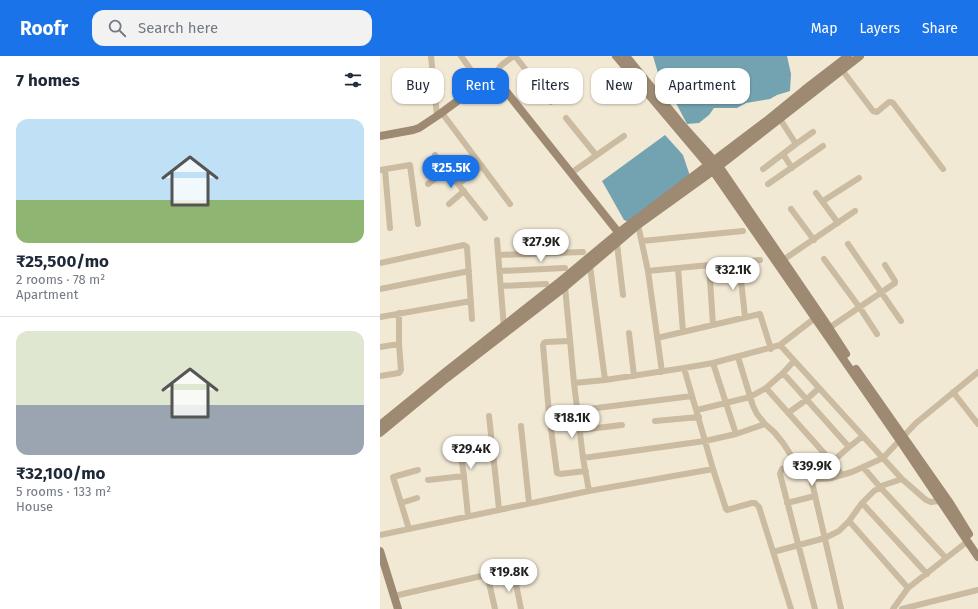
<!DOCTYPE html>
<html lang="en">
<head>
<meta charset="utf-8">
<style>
	body { margin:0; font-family:"Fira Sans",sans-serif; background:#f2f2f3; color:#1f2937; height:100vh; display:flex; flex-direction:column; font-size:15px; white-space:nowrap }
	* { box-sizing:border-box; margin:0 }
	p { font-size:13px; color:#747a83 }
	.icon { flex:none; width:22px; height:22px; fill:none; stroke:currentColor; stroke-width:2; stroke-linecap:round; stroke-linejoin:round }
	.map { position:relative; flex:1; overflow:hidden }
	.side { display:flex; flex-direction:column; background:#fff; width:380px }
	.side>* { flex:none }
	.banner { position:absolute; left:12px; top:12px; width:380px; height:36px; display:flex; gap:8px }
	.price { position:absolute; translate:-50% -34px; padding:0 9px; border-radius:14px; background:#fff; color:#222; font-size:13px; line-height:26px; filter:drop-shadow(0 1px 2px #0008) }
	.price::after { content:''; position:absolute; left:50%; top:24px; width:12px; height:9px; margin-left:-6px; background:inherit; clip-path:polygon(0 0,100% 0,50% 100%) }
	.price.selected { background:#1a73e8; color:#fff }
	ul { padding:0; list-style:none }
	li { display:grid; align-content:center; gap:8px; height:212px; padding:0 16px }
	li+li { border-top:1px solid #e0e1e3 }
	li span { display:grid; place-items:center; height:124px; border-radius:12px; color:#555 }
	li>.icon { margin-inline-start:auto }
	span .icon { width:72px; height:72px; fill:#fffc; stroke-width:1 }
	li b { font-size:17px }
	h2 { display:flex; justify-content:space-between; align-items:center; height:48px; padding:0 16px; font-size:17px }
	.pill { padding:0 14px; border-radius:12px; background:#fff; box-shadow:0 1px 3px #0004; font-size:14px; line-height:36px }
	.pill.selected { background:#1a73e8; color:#fff }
	header { display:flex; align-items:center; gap:24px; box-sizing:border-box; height:56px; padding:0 20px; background:#1a73e8; color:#fff }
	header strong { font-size:19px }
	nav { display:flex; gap:22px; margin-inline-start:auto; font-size:14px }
	.search { width:280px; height:36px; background:#f2f2f3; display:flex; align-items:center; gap:10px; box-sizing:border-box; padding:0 14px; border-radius:12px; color:#747a83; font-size:15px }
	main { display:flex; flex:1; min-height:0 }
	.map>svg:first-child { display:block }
	.water { fill:#73a3b0 }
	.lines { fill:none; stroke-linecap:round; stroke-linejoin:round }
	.street { stroke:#cabba1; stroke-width:6 }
	.secondary { stroke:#9e8a72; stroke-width:8 }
</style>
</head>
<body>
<header>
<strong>Roofr</strong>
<div class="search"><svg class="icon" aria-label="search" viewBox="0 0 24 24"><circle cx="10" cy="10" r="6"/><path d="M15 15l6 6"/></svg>Search here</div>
<nav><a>Map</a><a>Layers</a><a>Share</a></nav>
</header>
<main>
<section class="side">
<h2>7 homes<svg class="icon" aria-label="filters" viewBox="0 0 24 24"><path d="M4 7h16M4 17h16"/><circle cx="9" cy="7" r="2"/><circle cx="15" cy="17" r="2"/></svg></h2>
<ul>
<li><span style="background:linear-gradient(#bfe0f5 65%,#8fb573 0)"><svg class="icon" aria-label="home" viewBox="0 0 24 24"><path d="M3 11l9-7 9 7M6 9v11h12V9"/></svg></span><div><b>₹25,500/mo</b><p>2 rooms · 78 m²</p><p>Apartment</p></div></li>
<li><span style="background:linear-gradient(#dfe7d0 60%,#9aa5b1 0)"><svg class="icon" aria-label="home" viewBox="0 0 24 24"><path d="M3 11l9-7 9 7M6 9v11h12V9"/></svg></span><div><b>₹32,100/mo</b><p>5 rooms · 133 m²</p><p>House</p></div></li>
</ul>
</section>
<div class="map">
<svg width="598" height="553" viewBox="0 0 598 553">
	<rect width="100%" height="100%" fill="#f2e9d5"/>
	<!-- water -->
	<path class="water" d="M273 0H407L411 18 410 35 397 39 390 43 366 47 357 52H334L329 59 319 67 307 68 297 49 280 24Z
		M285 79 303 99 310 120 249 166 244 164 222 125Z"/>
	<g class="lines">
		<!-- street -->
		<path class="street" d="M51 0 57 60
			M81 0 101 28
			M135 0 171 46
			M462 14 493 55 497 56 509 46H511L513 47 563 113
			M114 24C119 9 121 9 134 0
			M62 57 130 148
			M186 62 216 99
			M400 63 416 88 433 76
			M403 98 412 112
			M55 99 78 128
			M102 110 78 128 105 162
			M383 113 416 88
			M0 114 30 109 38 168
			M5 114 10 172
			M191 117 244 80
			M48 128 67 114
			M388 128 443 90
			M436 137 458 167
			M443 145 479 122
			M69 148 84 135
			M411 153 434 184
			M258 169 268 215 380 204
			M117 184 124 272
			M262 185 363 175
			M237 188 243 239
			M468 188 521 265
			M119 199 203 196
			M444 203 480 252 497 278
			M403 204 475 155
			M359 206 365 261
			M0 207 84 189 87 191 92 263
			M329 209 333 269
			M210 210 225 324
			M298 212 303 276
			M120 215 185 212
			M268 215 282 316
			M121 230 166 228
			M185 231 194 327 225 324 304 312
			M0 233 89 215
			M0 261 91 245
			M446 274 515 227V225L505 209
			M249 277 254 320
			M277 282 380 258 391 293
			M190 285 166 286 164 287 163 289 169 358 177 417 180 418 206 415
			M400 289 522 423 546 444 551 446 560 445
			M0 291 19 288V257
			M414 305 403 317 386 332 452 406 469 391 483 380
			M333 307 356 378
			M403 317 469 391
			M0 320 19 317 21 314 19 288
			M194 327 203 402 209 435
			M573 336 598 368
			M317 354 370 341 386 332
			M408 357 426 344 439 332
			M169 358 312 340
			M109 360 119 453
			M275 365 319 361
			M385 368 394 376 403 387 416 407 424 416 431 422 441 423 451 422 472 416 503 402 536 367 598 316
			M141 370 149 447
			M200 374 242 369
			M203 402 325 385 356 378 385 368 377 358 373 350 358 301
			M452 406 462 419
			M82 407 84 420
			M416 407 402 413 401 415 400 418 435 553
			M483 411 500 431 566 502
			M333 413 346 453 347 454 372 447H375L379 451 411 553
			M431 422 461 553
			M48 424 84 420 88 460
			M21 447 37 442
			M407 447 435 440
			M482 447 547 518
			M469 465 528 532 588 485
			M29 473 13 421 38 414
			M0 479 209 435 333 413 325 385 304 312 333 307 400 289 435 262
			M393 496 445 482 459 475 469 465 482 447 494 435 504 429 522 423
			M134 518 141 553
			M14 540 106 519 107 520 108 522 115 553
			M513 553 528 532
			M522 553 598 534"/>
		<!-- secondary -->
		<path class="secondary" d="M236 0 333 115 520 385 598 501
			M246 0 303 70 339 110 444 264 466 298
			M0 80 33 74 39 72 57 60 102 27C109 23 115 23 121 29L242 181
			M476 313 570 447 589 478
			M0 369 65 316 178 227 238 177 386 65 424 34 468 0
			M0 377 67 322 185 231 258 169 333 115 480 0
			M0 495 18 553"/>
	</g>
</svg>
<b class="price selected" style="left:71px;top:133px">₹25.5K</b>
<b class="price" style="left:161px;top:207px">₹27.9K</b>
<b class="price" style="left:353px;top:235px">₹32.1K</b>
<b class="price" style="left:192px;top:383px">₹18.1K</b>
<b class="price" style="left:91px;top:414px">₹29.4K</b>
<b class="price" style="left:432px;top:431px">₹39.9K</b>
<b class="price" style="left:129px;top:537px">₹19.8K</b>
<div class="banner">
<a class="pill">Buy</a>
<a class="pill selected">Rent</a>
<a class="pill">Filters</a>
<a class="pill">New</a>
<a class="pill">Apartment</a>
</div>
</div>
</main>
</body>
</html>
